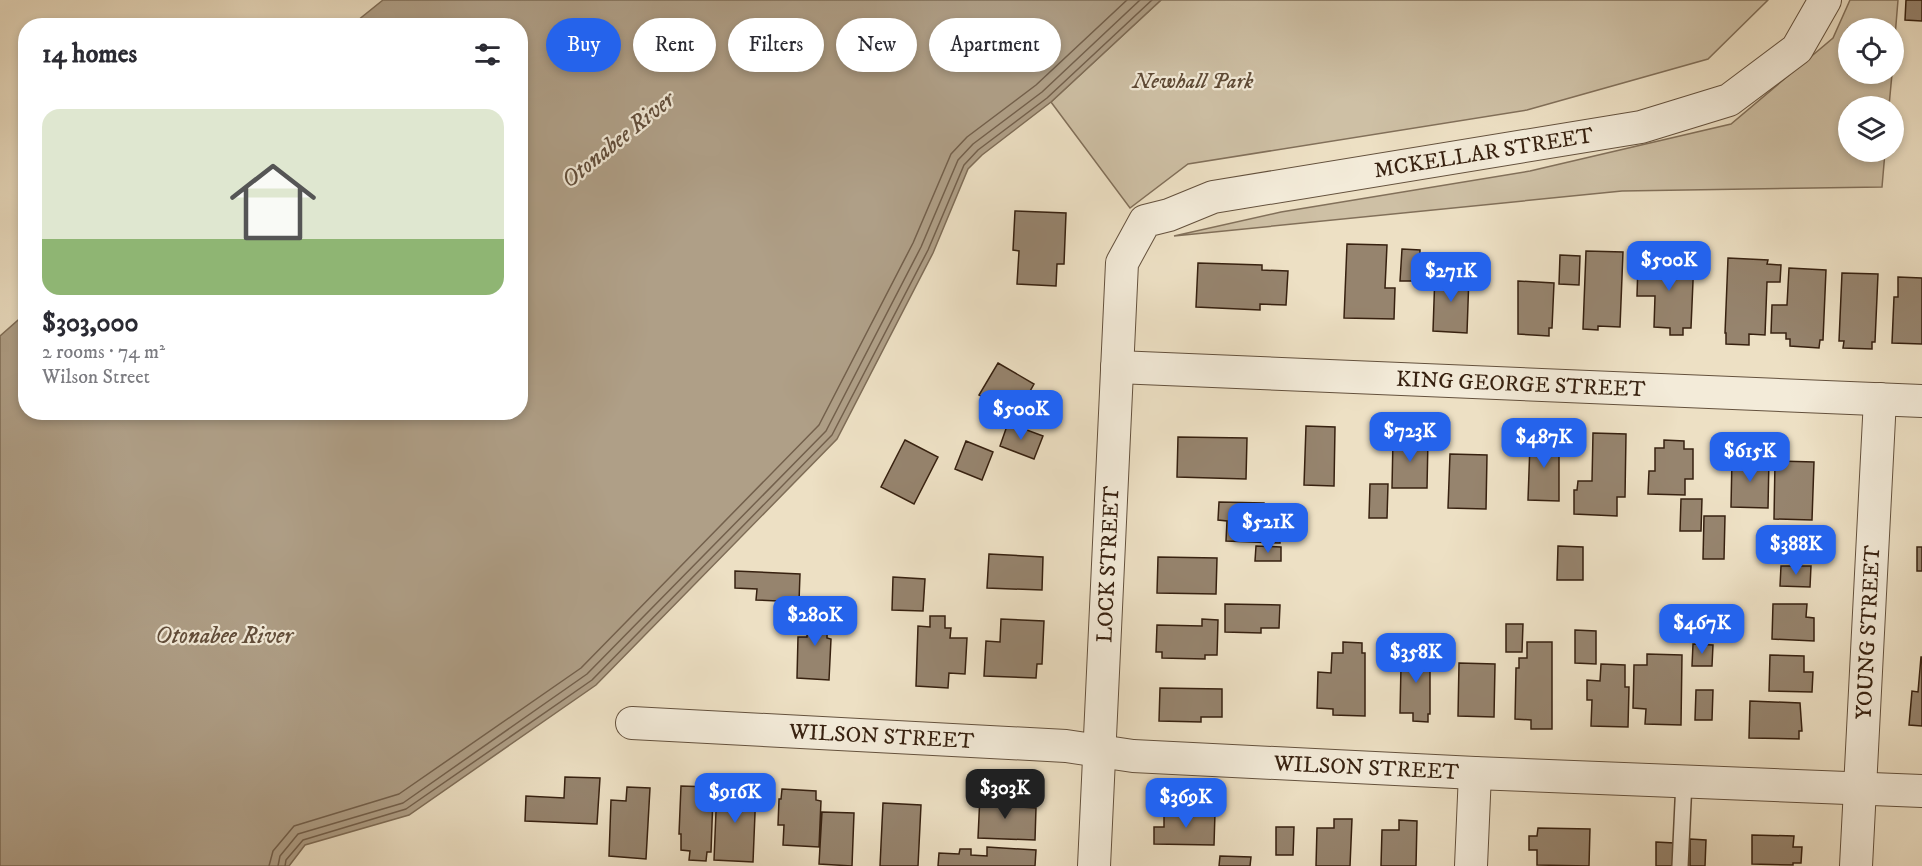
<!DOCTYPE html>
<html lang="en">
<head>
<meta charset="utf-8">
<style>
	body { margin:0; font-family:"IM FELL DW Pica",serif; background:#f2f2f3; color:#2b2b33; height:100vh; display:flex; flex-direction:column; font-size:22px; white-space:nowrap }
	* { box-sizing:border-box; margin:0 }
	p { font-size:20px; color:#7c7c81 }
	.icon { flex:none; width:33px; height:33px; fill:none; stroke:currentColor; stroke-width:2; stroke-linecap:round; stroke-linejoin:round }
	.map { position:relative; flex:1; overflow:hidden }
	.sheet { position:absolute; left:18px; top:18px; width:510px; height:402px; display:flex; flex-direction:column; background:#fff; border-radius:24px; box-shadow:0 3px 9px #0003 }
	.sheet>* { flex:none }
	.guide { position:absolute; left:546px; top:18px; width:570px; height:54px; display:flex; gap:12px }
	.controls { position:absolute; left:1838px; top:18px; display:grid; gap:12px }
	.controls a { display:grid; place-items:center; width:66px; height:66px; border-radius:50%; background:#fff; box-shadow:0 3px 9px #0003; font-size:30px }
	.price { position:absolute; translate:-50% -51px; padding:0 14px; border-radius:12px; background:#2563eb; color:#fff; font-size:20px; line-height:39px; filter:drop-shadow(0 2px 3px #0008) }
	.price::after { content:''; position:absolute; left:50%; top:36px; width:18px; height:14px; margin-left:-9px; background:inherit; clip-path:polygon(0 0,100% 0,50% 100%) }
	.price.active { background:#222; color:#fff }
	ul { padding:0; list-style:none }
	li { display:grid; align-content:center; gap:12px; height:318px; padding:0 24px }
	li span { display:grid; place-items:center; height:186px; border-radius:18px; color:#555 }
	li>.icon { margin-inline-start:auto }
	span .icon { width:108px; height:108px; fill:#fffc; stroke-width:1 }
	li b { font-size:26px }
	h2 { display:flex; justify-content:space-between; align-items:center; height:72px; padding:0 24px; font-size:26px }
	.pill { padding:0 21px; border-radius:27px; background:#fff; box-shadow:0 3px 9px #0003; font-size:21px; line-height:54px }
	.pill.active { background:#2563eb; color:#fff }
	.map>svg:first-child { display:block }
	.green { fill:#cec0a5; stroke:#82705a; stroke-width:1.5 }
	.water { fill:#af9f87; stroke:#7f6d57; stroke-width:1.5 }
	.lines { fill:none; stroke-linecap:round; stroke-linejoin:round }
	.shore { stroke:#73604c; stroke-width:1.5 }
	.building { fill:#96846e; stroke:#372110; stroke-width:1.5 }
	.service-casing { stroke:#64513d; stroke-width:18 }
	.minor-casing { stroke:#64513d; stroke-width:34 }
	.service { stroke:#f3ebd9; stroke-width:15 }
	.minor { stroke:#f3ebd9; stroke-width:32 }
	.labels { text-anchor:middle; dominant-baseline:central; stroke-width:4.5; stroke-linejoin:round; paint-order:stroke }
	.park-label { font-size:22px; font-style:italic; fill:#5d4935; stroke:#f3ebd9 }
	.street-label { font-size:22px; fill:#372110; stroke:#f3ebd9 }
	.water-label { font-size:24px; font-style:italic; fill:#614d3a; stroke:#f3ebd9 }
</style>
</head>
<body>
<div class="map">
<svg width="1922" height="866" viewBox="0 0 1922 866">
	<rect width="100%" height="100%" fill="#ede0c4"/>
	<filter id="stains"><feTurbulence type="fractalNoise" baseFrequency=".00333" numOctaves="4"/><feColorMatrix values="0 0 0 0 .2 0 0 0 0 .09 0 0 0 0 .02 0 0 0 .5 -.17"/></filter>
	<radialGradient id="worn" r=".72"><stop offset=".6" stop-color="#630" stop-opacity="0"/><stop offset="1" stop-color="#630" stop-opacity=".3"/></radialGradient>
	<!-- green -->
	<path class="green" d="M1161 0H1768L1708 59 1527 110 1188 164 1130 208 1051 102Z
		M1850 0H1898L1893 61V28H1848V74H1892L1889 106H1848V152H1885L1882 187 1622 191 1174 236 1281 212 1530 171 1731 124 1833 38Z"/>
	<!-- water -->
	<path class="water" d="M383 0H1161L1051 102 982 155 968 169 933 253 837 439 596 685 409 815 305 845 289 866H0V336L25 314 26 412H520V26L352 25Z"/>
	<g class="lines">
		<!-- shore -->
		<path class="shore" d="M269 866 273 851 294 826 399 794 581 668 819 425 913 243 951 154 967 137 1036 85 1127 0
			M278 866 280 856 298 834 403 803 587 674 826 431 921 247 958 160 973 144 1042 92 1140 0
			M285 866 286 860 303 840 406 809 592 680 832 435 928 250 964 165 978 150 1047 98 1152 0"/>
	</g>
	<!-- building -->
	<path class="building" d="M1906 0H1922V21L1905 20Z
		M1015 211 1066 213 1064 264H1057L1056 286 1017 284 1019 251 1013 250Z
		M1347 244 1387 245 1385 288H1395L1394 319 1344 318Z
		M1402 249 1420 250 1419 281H1400Z
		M1586 251 1623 252 1620 327 1598 326V330L1583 329Z
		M1560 255 1580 256 1579 285 1559 284Z
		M1657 257 1694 258 1691 328H1683V335H1670V328L1654 327 1655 296H1637L1638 264 1657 265Z
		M1728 258 1768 260 1767 264 1781 265 1780 282H1767L1765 335 1749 334V345L1726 344V333H1725Z
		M1198 263 1262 265V270L1288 271 1286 305 1260 304V310L1196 307Z
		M1789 268 1826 270 1823 340H1820L1819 348 1790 346V339H1786V333H1771L1772 305H1787Z
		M1435 273 1469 275 1467 333 1433 331Z
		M1842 273 1878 274 1875 342H1872V349L1843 348 1844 341H1839Z
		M1898 277 1922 278V344L1892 343 1894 297H1898Z
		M1518 281 1554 283 1552 328H1549V336L1518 334Z
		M998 363 1034 384 1016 416 979 395Z
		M1008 423 1043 436 1034 459 1000 446Z
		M1306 426 1335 427 1334 486 1304 485Z
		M1593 433 1626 434 1625 497H1617V516L1574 514V490H1577L1578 481H1592Z
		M1534 435 1559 436V501L1528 500 1530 444H1533Z
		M1178 437 1247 438 1246 479 1177 477Z
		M1393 438 1428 439 1427 488H1392Z
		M905 440 938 457 914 504 881 487Z
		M1664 440 1684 441V449H1693V479H1685V495L1648 494 1649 471H1655V448H1664Z
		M966 441 993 452 982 480 955 469Z
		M1450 454 1487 455 1486 509 1448 508Z
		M1732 458H1769L1768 508 1731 507Z
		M1775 461 1814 462 1812 520 1774 519Z
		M1370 484H1388L1387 518H1369Z
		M1681 499H1702L1701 531H1680Z
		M1219 502 1264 503V522H1280V543L1226 541 1227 521 1218 520Z
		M1704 516H1725L1724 559H1703Z
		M1256 546 1281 547V561H1255Z
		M1558 546 1583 547V580H1557Z
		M1917 547H1922V571H1917Z
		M989 554 1043 557 1042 590 987 588Z
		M1158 557 1217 558 1216 594 1157 593Z
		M1781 566H1811L1810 587 1780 586Z
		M735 571 800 574 799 602 756 600 757 589 735 588Z
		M893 577 925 579 923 611 892 610Z
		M1225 604 1280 605 1279 628H1261V633L1225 632Z
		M1773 604H1807L1806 617 1814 618V641L1772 639Z
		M808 606 828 607 827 638 831 639 829 680 797 678 798 637H807Z
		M930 616H945V628H951L950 638H967L965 674 949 673 948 688 916 686 918 626 930 627Z
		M1001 619 1044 621 1042 664H1037L1036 678 984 676 986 641 1000 642Z
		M1202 619 1218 620 1217 655H1205V659L1162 658V652H1156L1157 625 1202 626Z
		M1506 624H1523L1522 652H1506Z
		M1575 630 1596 631V664L1575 663Z
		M1343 642 1362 643V653H1365V716L1333 715V709L1317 708 1318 672 1331 673 1332 653H1343Z
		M1527 642H1552V729H1531V720L1515 719 1516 668H1519V658H1527Z
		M1693 644 1713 645 1712 666H1692Z
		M1404 649H1430V714H1428V722L1413 721V713H1400L1401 666 1404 665Z
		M1647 654 1682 655 1681 725 1645 724 1646 709 1633 708 1634 665H1647Z
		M1770 655 1804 656V672H1813L1812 692 1769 691Z
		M1921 657H1922V726L1909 725 1912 691 1918 692Z
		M1459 663 1495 664 1494 717 1458 716Z
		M1601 664 1625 665V687H1629L1628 727 1591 726 1592 700H1587V680L1600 681Z
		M1160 688 1222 689V717H1201V722L1159 721Z
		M1696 690H1713L1712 720H1695Z
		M1750 701 1800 703 1802 731H1799V739L1749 738Z
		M565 777 600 778 597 824 525 821 526 796 564 798Z
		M681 786 711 787 710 796H713L711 852H707L706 861 689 860 690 851 681 850V834H679Z
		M627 787 650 788 646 859 609 856 611 800 626 801Z
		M717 787 756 789 753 862 714 860Z
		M782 789 816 791V800L821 801 819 847 783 845 784 825H778L779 799H781Z
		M980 795H1003V806L1036 808 1035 840 978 838Z
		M883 803 921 805 918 866H880Z
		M1164 811 1215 812 1214 845 1154 844V827H1164Z
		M822 812 854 813 852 866 819 864Z
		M1334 819H1352L1350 866H1316L1317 828H1334Z
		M1399 820 1417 821 1416 866H1381L1382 830H1399Z
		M1276 827H1294L1293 855H1276Z
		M1538 828 1590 829 1589 866 1537 865V850H1529V836H1537Z
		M1752 835 1794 836 1793 847H1802L1801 863H1793V865L1752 864Z
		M1690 839 1706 840 1705 866H1690Z
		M1656 842 1674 843 1673 866H1656Z
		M987 847 1036 850 1035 866H938L939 853 959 854 960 849H971V855L987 856Z
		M1220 856 1251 857 1250 866H1219Z"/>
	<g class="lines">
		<defs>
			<path id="service" d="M1680 866 1684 781"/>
			<g id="minor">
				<path id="s1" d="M1117 367 1922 401"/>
				<path id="s2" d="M632 723 1066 746 1133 756 1475 773 1922 791"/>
				<path id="s3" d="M1094 866 1122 263 1145 221 1169 215 1213 197 1641 127 1729 100 1797 49 1825 0"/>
				<path d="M1471 866 1475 773"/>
				<path id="s4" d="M1856 866 1880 399"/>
			</g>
		</defs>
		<!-- service casing -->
		<use href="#service" class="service-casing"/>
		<!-- minor casing -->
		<use href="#minor" class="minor-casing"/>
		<!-- service -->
		<use href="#service" class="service"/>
		<!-- minor -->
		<use href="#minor" class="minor"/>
	</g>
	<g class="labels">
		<!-- park labels -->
		<g class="park-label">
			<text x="1193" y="81">Newhall Park</text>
		</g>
		<!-- street labels -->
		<g class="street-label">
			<text stroke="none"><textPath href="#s3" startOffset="998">MCKELLAR STREET</textPath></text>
			<text stroke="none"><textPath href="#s1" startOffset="404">KING GEORGE STREET</textPath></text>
			<text stroke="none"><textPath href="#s3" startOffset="302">LOCK STREET</textPath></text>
			<text stroke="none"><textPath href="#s4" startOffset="234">YOUNG STREET</textPath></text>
			<text stroke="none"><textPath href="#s2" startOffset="250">WILSON STREET</textPath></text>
			<text stroke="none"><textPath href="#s2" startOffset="736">WILSON STREET</textPath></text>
		</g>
		<!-- water labels -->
		<g class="water-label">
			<text transform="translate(618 140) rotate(-39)">Otonabee River</text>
			<text x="224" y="636">Otonabee River</text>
		</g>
	</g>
	<rect width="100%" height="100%" filter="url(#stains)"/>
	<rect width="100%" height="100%" fill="url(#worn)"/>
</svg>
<div class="controls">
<a><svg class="icon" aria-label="locate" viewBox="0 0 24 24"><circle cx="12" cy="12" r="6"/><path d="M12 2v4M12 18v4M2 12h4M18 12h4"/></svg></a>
<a><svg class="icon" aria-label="layers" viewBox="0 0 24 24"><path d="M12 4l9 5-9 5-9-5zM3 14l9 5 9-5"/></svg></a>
</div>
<b class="price" style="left:1669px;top:292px">$500K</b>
<b class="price" style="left:1451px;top:303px">$271K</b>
<b class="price" style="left:1021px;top:441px">$500K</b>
<b class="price" style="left:1410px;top:463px">$723K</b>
<b class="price" style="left:1544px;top:469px">$487K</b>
<b class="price" style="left:1750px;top:483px">$615K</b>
<b class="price" style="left:1268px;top:554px">$521K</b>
<b class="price" style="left:1796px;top:576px">$388K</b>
<b class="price" style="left:815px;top:647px">$280K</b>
<b class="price" style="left:1702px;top:655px">$467K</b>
<b class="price" style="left:1416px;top:684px">$358K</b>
<b class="price active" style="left:1005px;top:820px">$303K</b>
<b class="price" style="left:735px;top:824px">$916K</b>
<b class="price" style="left:1186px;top:829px">$369K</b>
<div class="guide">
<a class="pill active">Buy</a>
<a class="pill">Rent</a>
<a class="pill">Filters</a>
<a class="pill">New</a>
<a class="pill">Apartment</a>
</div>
<section class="sheet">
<h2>14 homes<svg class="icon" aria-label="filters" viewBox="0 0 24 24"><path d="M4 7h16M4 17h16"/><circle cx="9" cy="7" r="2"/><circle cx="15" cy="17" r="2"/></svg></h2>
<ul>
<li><span style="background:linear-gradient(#dfe7d0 70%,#8fb573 0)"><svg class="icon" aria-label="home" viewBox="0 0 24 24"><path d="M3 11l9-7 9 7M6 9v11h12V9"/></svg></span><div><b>$303,000</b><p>2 rooms · 74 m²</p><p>Wilson Street</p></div></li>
</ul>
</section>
</div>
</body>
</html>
